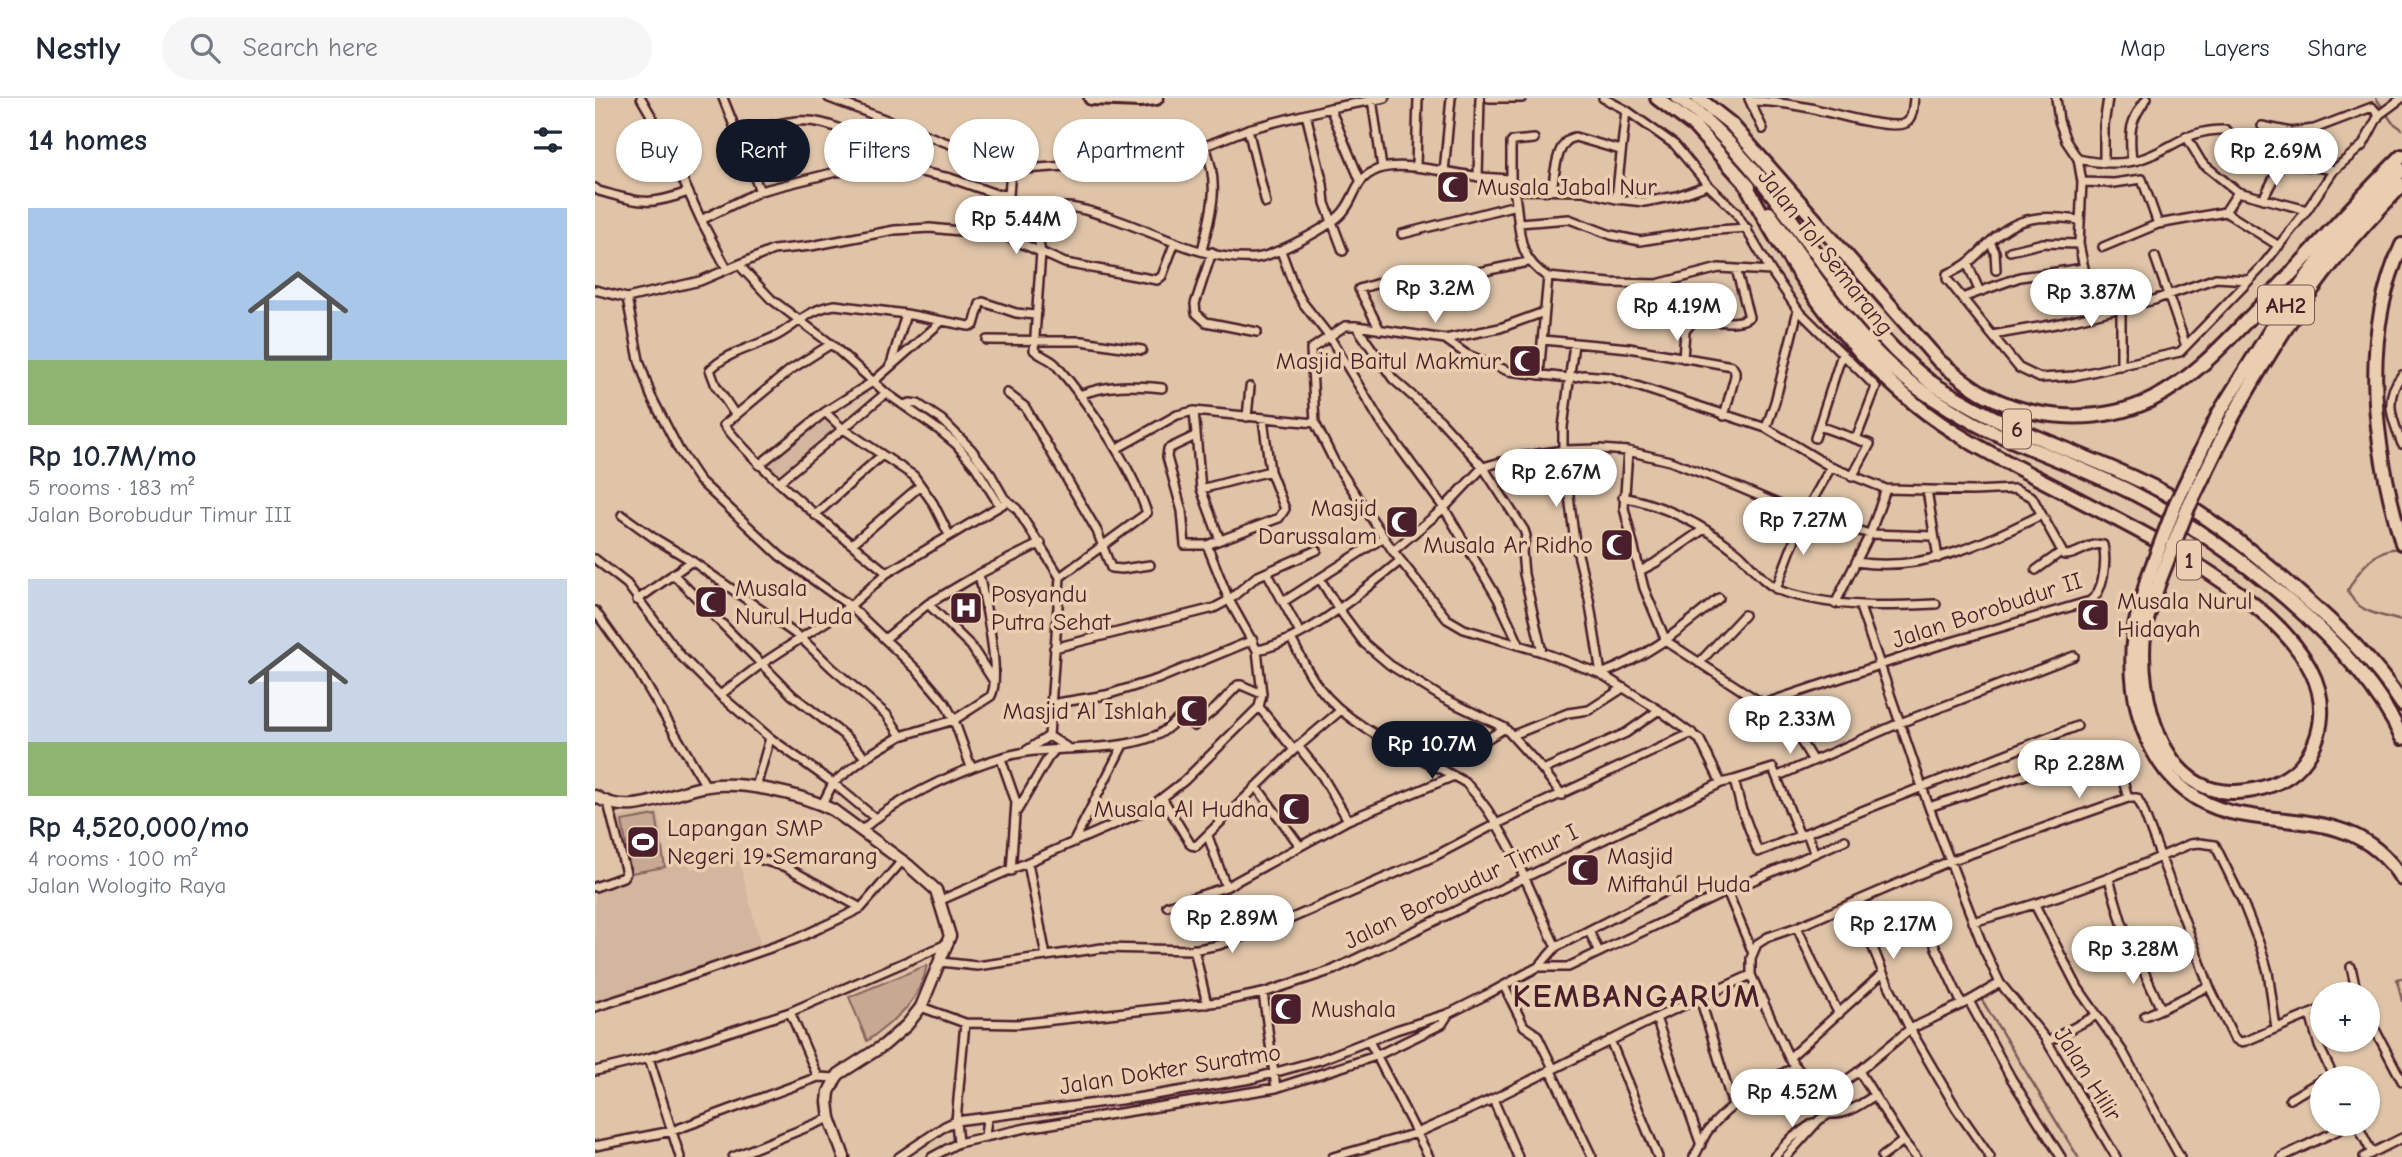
<!DOCTYPE html>
<html lang="en">
<head>
<meta charset="utf-8">
<style>
	body { margin:0; font-family:"Comic Neue",sans-serif; background:#f6f6f7; color:#1f2937; height:100vh; display:flex; flex-direction:column; font-size:26px; white-space:nowrap }
	* { box-sizing:border-box; margin:0 }
	p { font-size:23px; color:#747a83 }
	.icon { flex:none; width:38px; height:38px; fill:none; stroke:currentColor; stroke-width:2; stroke-linecap:round; stroke-linejoin:round }
	.map { position:relative; flex:1; overflow:hidden }
	.details { display:flex; flex-direction:column; background:#fff; width:595px }
	.details>* { flex:none }
	.hud { position:absolute; left:21px; top:21px; width:665px; height:63px; display:flex; gap:14px }
	.fabs { position:absolute; left:1715px; top:884px; display:grid; gap:14px }
	.fabs a { display:grid; place-items:center; width:70px; height:70px; border-radius:50%; background:#fff; box-shadow:0 2px 5px #0004; font-size:35px }
	.price { position:absolute; translate:-50% -60px; padding:0 16px; border-radius:24px; background:#fff; color:#222; font-size:23px; line-height:46px; filter:drop-shadow(0 2px 4px #0008) }
	.price::after { content:''; position:absolute; left:50%; top:42px; width:21px; height:16px; margin-left:-10px; background:inherit; clip-path:polygon(0 0,100% 0,50% 100%) }
	.price.current { background:#111827; color:#fff }
	ul { padding:0; list-style:none }
	li { display:grid; align-content:center; gap:14px; height:371px; padding:0 28px }
	li span { display:grid; place-items:center; height:217px; border-radius:0px; color:#555 }
	li>.icon { margin-inline-start:auto }
	span .icon { width:126px; height:126px; fill:#fffc; stroke-width:1 }
	li b { font-size:30px }
	h2 { display:flex; justify-content:space-between; align-items:center; height:84px; padding:0 28px; font-size:30px }
	.pill { padding:0 24px; border-radius:32px; background:#fff; box-shadow:0 2px 5px #0004; font-size:24px; line-height:63px }
	.pill.current { background:#111827; color:#fff }
	header { display:flex; align-items:center; gap:42px; box-sizing:border-box; height:98px; padding:0 35px; background:#fff; border-bottom:2px solid #e0e1e3 }
	header strong { font-size:33px }
	nav { display:flex; gap:38px; margin-inline-start:auto; font-size:24px }
	.search { width:490px; height:63px; background:#f6f6f7; display:flex; align-items:center; gap:18px; box-sizing:border-box; padding:0 24px; border-radius:38px; color:#747a83; font-size:26px }
	main { display:flex; flex:1; min-height:0 }
	.map>svg:first-child { display:block }
	.built { fill:#d2b69d }
	.green { fill:#c7a893; stroke:#88645f; stroke-width:2 }
	.lines { fill:none; stroke-linecap:round; stroke-linejoin:round }
	.stream { stroke:#805a58; stroke-width:2.5 }
	.street-casing { stroke:#4a1f2b; stroke-width:12 }
	.secondary-casing { stroke:#4a1f2b; stroke-width:15 }
	.highway-casing { stroke:#4a1f2b; stroke-width:18 }
	.street { stroke:#e9ceb0; stroke-width:7 }
	.secondary { stroke:#e9ceb0; stroke-width:10 }
	.highway { stroke:#e9ceb0; stroke-width:12 }
	.highway-bridge-casing { stroke:#4a1f2b; stroke-width:18; stroke-linecap:butt }
	.highway-bridge { stroke:#e9ceb0; stroke-width:12 }
	.labels { text-anchor:middle; dominant-baseline:central; stroke-width:7; stroke-linejoin:round; paint-order:stroke }
	.shield { fill:#e9ceb0; stroke:#7a5453; stroke-width:2 }
	.shield-label { font-size:23px; font-weight:bold; fill:#4a1f2b }
	.poi-label { font-size:24px; fill:#4a1f2b; stroke:#e9ceb0; text-anchor:start }
	.street-label { font-size:24px; fill:#4a1f2b; stroke:#e9ceb0 }
	.district-label { font-size:32px; font-weight:bold; letter-spacing:2px; fill:#4a1f2b; stroke:#e9ceb0 }
</style>
</head>
<body>
<header>
<strong>Nestly</strong>
<div class="search"><svg class="icon" aria-label="search" viewBox="0 0 24 24"><circle cx="10" cy="10" r="6"/><path d="M15 15l6 6"/></svg>Search here</div>
<nav><a>Map</a><a>Layers</a><a>Share</a></nav>
</header>
<main>
<section class="details">
<h2>14 homes<svg class="icon" aria-label="filters" viewBox="0 0 24 24"><path d="M4 7h16M4 17h16"/><circle cx="9" cy="7" r="2"/><circle cx="15" cy="17" r="2"/></svg></h2>
<ul>
<li><span style="background:linear-gradient(#a9c7e8 70%,#8fb573 0)"><svg class="icon" aria-label="home" viewBox="0 0 24 24"><path d="M3 11l9-7 9 7M6 9v11h12V9"/></svg></span><div><b>Rp 10.7M/mo</b><p>5 rooms · 183 m²</p><p>Jalan Borobudur Timur III</p></div></li>
<li><span style="background:linear-gradient(#c9d6e8 75%,#8fb573 0)"><svg class="icon" aria-label="home" viewBox="0 0 24 24"><path d="M3 11l9-7 9 7M6 9v11h12V9"/></svg></span><div><b>Rp 4,520,000/mo</b><p>4 rooms · 100 m²</p><p>Jalan Wologito Raya</p></div></li>
</ul>
</section>
<div class="map">
<svg width="1807" height="1059" viewBox="0 0 1807 1059">
	<rect width="100%" height="100%" fill="#dfc4a8"/>
	<filter id="ink" filterUnits="userSpaceOnUse"><feTurbulence type="fractalNoise" baseFrequency=".0143" numOctaves="2"/><feDisplacementMap in="SourceGraphic" scale="14" xChannelSelector="R" yChannelSelector="G"/><feConvolveMatrix kernelMatrix="1 2 1 2 8 2 1 2 1" color-interpolation-filters="sRGB"/></filter>
	<g filter="url(#ink)">
		<!-- built -->
		<path class="built" d="M232 317 244 330 184 380 171 368 213 331Z
			M64 714 71 766 93 762 95 771 144 763 166 849 0 904V793L34 779 22 719Z"/>
		<!-- green -->
		<path class="green" d="M61 717 70 769 36 775 27 723Z
			M332 867C325 905 301 921 272 943L254 899Z"/>
		<g class="lines">
			<!-- stream -->
			<path class="stream" d="M1781 0 1797 24 1807 31
				M1807 451C1782 447 1763 473 1753 492 1760 515 1787 517 1807 523
				M1807 880 1802 881 1807 903
				M1387 902 1483 1059"/>
			<defs>
				<path id="street" d="M46 0 68 38 106 122 132 171
					M128 0 165 93
					M234 0 392 60 416 72
					M894 0H927
					M1008 0 1031 12 1080 47 1113 87 1141 114 1176 173 1203 212 1281 289 1261 341
					M777 1 787 70
					M1154 1 1168 31
					M1155 3C1175 3 1195 6 1215 10 1234 14 1295 33 1311 25 1318 21 1318 8 1319 0
					M735 10 765 82
					M711 16 728 86 730 105 748 153
					M1667 28 1696 34 1719 31 1777 9 1784 17
					M653 31 671 105
					M142 36C182 28 207 13 247 32
					M1591 38 1607 65 1643 94 1712 112
					M1483 61C1502 65 1524 67 1543 62 1578 52 1589 31 1631 32L1662 57 1685 68
					M1537 63C1534 33 1534 24 1552 0
					M1687 64 1739 72
					M1509 65V27L1513 0
					M821 69 823 0
					M416 72 554 62 610 48 653 31 735 10 790 0
					M849 74 856 0
					M883 79 885 0
					M916 81V45L918 43 939 41
					M1487 84 1519 85 1547 81 1563 126
					M0 90 4 93C44 104 52 109 93 94
					M920 92 988 93 1021 101 1049 104 1082 98 1113 87
					M957 92C960 76 961 42 980 39L1025 52
					M1021 101 1031 12
					M1668 101 1685 68 1696 34
					M1630 114 1684 148
					M106 122 165 93 241 74 264 71 285 69 321 73 355 80 401 96 414 97 416 72
					M1484 122C1449 117 1423 117 1396 143 1379 159 1375 167 1352 176V181L1397 237 1461 226 1559 202 1621 180 1653 182
					M924 125 974 121 1016 137 1045 143 1107 133 1152 130
					M442 136 446 154 439 252C446 259 455 260 461 267 494 306 536 367 552 415L465 479
					M807 136 921 107
					M410 138 470 165 562 182 567 178 580 144
					M1395 144 1400 154 1401 172
					M1484 146 1489 170
					M1508 149 1563 126 1630 114 1643 94
					M607 152C617 112 625 88 610 48
					M686 153 700 191 708 205 734 238 785 323 849 410 903 501 924 546
					M1415 153 1448 145 1484 146 1487 84 1483 61 1471 43 1464 23 1461 0
					M617 154 600 206 601 215 611 224 662 234
					M1560 159 1591 248
					M144 167 176 201 236 246 291 295 344 332 361 346 380 368 405 408
					M1373 167 1384 192
					M953 179 1015 185 1062 186 1124 170 1176 173
					M0 192 32 200 105 183 178 152 216 148 300 132 335 130 395 136H442L445 117C453 113 462 110 471 109 483 109 496 114 507 117 556 131 607 164 660 160 679 158 736 129 748 114 763 96 758 81 784 71 807 63 855 75 879 78 891 80 904 80 916 81 929 118 914 156 953 179L944 277
					M32 200 44 262 56 298 84 352 104 382 185 458 255 508 322 572 350 605 359 622 376 669
					M1367 200 1425 179 1489 170 1496 216
					M761 228 798 281 846 323 888 369 929 432 931 438 927 453 929 476 947 554
					M785 232 764 191 800 180 831 177 865 178 933 164
					M1397 237 1424 270 1445 280 1479 278 1585 254 1665 171 1712 112 1739 72 1768 47 1784 17 1807 0
					M850 241 905 230 949 214
					M392 242 487 243 547 252
					M948 242 1034 250 1137 268 1140 273V278L1129 318
					M236 246 195 272 129 327C176 384 235 428 292 475
					M979 246 968 329V352L980 444 994 501 1006 576
					M1088 260 1090 233 1097 224C1114 220 1141 229 1154 219L1141 171
					M296 266 311 216
					M1526 268V210
					M1807 277C1788 300 1797 321 1807 346
					M412 295 430 309 502 433 516 470 527 471 555 467
					M484 297C515 286 535 287 567 290
					M308 307 315 305 323 306 347 322 376 351 396 377 409 400 422 411 465 479 454 638 432 652
					M599 313 606 391 625 442
					M230 314 247 330 319 378 338 405 354 437
					M141 318 121 288 115 272C133 253 161 249 183 237 204 225 214 211 240 207L311 216 374 228 379 227 385 206 388 204 421 215 440 217
					M652 319 655 289
					M1224 328 1275 346 1257 379
					M1171 330 1180 304 1203 212
					M600 338 573 351 572 359 587 413 590 447H612L684 420 690 411 675 373 668 321
					M1220 340 1247 256
					M521 351 582 317 599 313 720 325
					M1033 353 1029 410 1049 490 1071 543
					M164 367 230 314 279 283 347 223
					M184 384 291 295
					M606 391 675 373
					M1332 392 1343 460
					M1028 399C1072 408 1108 426 1143 455 1156 466 1166 483 1182 491 1191 496 1203 498 1213 500 1256 510 1297 508 1341 506
					M27 417 59 440 97 463 206 540 237 570 292 617 306 638
					M220 417 287 357
					M257 446 325 388
					M798 453 849 410 888 369 924 359 968 352 1005 351 1033 353 1075 363 1143 389 1209 417 1275 436 1339 438
					M0 461 32 486 86 558 125 597 175 640 238 685 280 720
					M1261 464C1327 475 1387 446 1446 417
					M1441 472 1466 454
					M1045 473 1060 465 1109 431
					M78 476 197 597 250 638 271 660
					M673 476 705 535
					M725 481 743 510 769 545 795 567 848 600 910 630 948 672 967 697
					M1181 491 1209 417 1236 369
					M42 502 97 463
					M688 504 789 439
					M333 506 376 548 398 582
					M1240 506 1275 436 1291 391
					M1265 509 1334 709 1389 851 1405 885 1450 940 1521 1059
					M0 513 43 573 111 688
					M291 540 333 506 384 476 446 445
					M696 541C705 556 712 574 723 588 757 634 823 656 871 685 913 730 935 794 961 849
					M1071 543 1168 606 1204 640 1218 663 1305 625 1479 558
					M459 550 619 510 634 502 661 479 722 452
					M662 552C711 543 766 494 805 463
					M1104 565 1149 517
					M1006 576C1056 557 1083 533 1124 500
					M125 597 165 567 255 508 292 475 408 406
					M456 606 511 597 563 581 658 542
					M664 609 699 652
					M918 637 973 615 994 612 1028 590
					M454 638 473 650
					M703 648 727 678 753 722
					M406 661 421 704 416 773
					M837 668 879 649 910 630
					M948 672 1031 635 1064 612
					M1183 678 1218 663
					M1139 682 1178 670 1205 738
					M1126 685 1105 642 1064 612 1006 576 947 554 869 531 852 521 798 453 740 365 720 325 716 251 750 228H761L850 241 871 256 913 273 974 280 989 277 1014 279 1171 330 1236 369 1291 391 1378 393 1420 391 1437 399 1469 457C1483 458 1493 444 1508 447 1512 462 1509 494 1495 503L1339 549 1168 606
					M661 688 705 748
					M161 689 175 640
					M568 701 596 747 601 748 699 652 746 612
					M227 707 238 685 274 657 306 638 359 622 396 598C407 577 389 501 384 476
					M1334 709 1491 657 1515 652 1522 661 1533 700
					M422 713 453 660 461 651
					M267 732C301 700 385 661 431 654 474 648 519 654 560 638 569 635 577 625 586 619L599 628 621 610 643 587H646L667 596
					M1212 735 1219 754
					M613 738 631 789
					M479 743 528 647
					M167 762 191 769 266 810
					M433 765 451 858
					M1514 781 1527 825 1566 911 1614 888
					M0 789 28 779 31 775 13 705
					M1132 793 1157 853
					M346 802 550 713 589 683 664 609 667 596 662 552 634 502 612 447
					M1260 804 1288 875 1315 931 1361 1010 1395 1059
					M1440 807 1483 890 1528 954 1585 1059
					M572 808 631 789 753 722 859 678
					M1378 824C1453 804 1524 778 1595 746L1604 745 1620 747 1647 802 1666 850 1673 874 1681 930
					M1202 829 1224 878 1244 916
					M994 833 1004 854
					M1340 848 1367 906
					M599 851 612 906
					M346 864 382 868 507 850 597 852 624 847 681 827 838 759 895 729 1097 635
					M943 869H973L1118 800 1250 742
					M1756 869 1762 896
					M909 888 929 928 942 937 958 970
					M668 895 681 990
					M1105 900 1138 1008
					M1374 903 1416 980 1466 1059
					M0 909 60 890 201 841 246 820 266 810 307 763
					M326 909 370 925 422 926 624 904 668 895 738 872 1126 685 1139 682 1146 709 1163 754 1482 628
					M195 914 223 979
					M1715 916 1724 948 1739 980
					M1550 918 1566 911
					M1773 918 1807 983
					M1061 920 1106 1047
					M1015 942 1063 1059
					M774 943 834 1059
					M1452 944 1502 917
					M54 960 85 1059
					M1194 960 1288 875
					M955 971 997 1059
					M0 973 54 960 195 914 354 845
					M1264 973 1315 931 1374 903 1405 885
					M1279 998C1264 1007 1252 1017 1234 1016L1227 1000 1194 960 1156 877V860L1162 846 1173 839 1202 829 1355 763 1533 700H1542L1547 709 1614 888 1639 940 1645 944 1651 943 1727 911
					M1227 1000 1264 973 1308 1043 1321 1059
					M898 1001 923 1059
					M1695 1001 1727 982
					M1762 1026 1777 1055
					M390 1039 392 1020
					M363 1045 361 1023 370 925
					M0 1048 77 1033 223 979 241 980
					M138 1059 235 1020
					M304 1059 350 1028 361 1023 541 1000 656 981 725 962 801 932 855 915 891 897 943 869 961 849 1085 786
					M337 1059 363 1045 431 1030 681 990 781 958 847 926 854 915
					M738 1059 822 1035 898 1001 1067 917 1156 877
					M1099 1059C1104 1051 1107 1042 1112 1034 1131 1008 1171 982 1201 969
					M1179 1059 1197 1040 1218 1025
					M1191 1059 1224 1022 1234 1016
					M1287 1059 1308 1043
					M1687 1059 1756 1026
					M1769 1059 1807 1040"/>
				<path id="secondary" d="M0 698C37 722 76 693 113 688 149 683 206 696 238 712L313 767 341 792 355 838 326 909 312 927 289 947 244 976 241 980 234 994 233 1004 235 1020 249 1059"/>
				<path id="highway" d="M496 0 545 2 561 0
					M1062 0 1099 28 1154 89
					M1083 0C1187 75 1233 204 1334 283 1344 290 1355 296 1366 302 1420 334 1482 354 1539 380 1602 407 1653 449 1703 494 1741 527 1780 563 1807 606
					M1103 0 1136 26 1344 263C1359 275 1374 288 1391 297 1440 323 1505 326 1556 302 1597 282 1630 245 1661 213 1710 162 1756 108 1807 58
					M1149 83C1195 169 1244 243 1320 306 1366 344 1423 369 1475 397 1548 436 1733 520 1726 618 1725 636 1718 653 1706 667 1690 685 1665 693 1641 694 1565 697 1543 595 1549 537 1551 519 1559 501 1564 484
					M1174 115C1221 177 1263 251 1330 295 1349 307 1369 320 1389 330 1439 353 1491 371 1540 396 1630 442 1765 547 1807 640
					M1807 147C1764 240 1779 350 1807 445
					M1624 315 1695 201 1734 150 1807 72
					M1637 320C1659 281 1681 243 1707 206 1736 163 1771 124 1807 87
					M1552 482C1548 499 1542 516 1539 534 1530 607 1555 694 1635 714 1700 729 1764 713 1807 781"/>
			</defs>
			<!-- street casing -->
			<use href="#street" class="street-casing"/>
			<!-- secondary casing -->
			<use href="#secondary" class="secondary-casing"/>
			<!-- highway casing -->
			<use href="#highway" class="highway-casing"/>
			<!-- street -->
			<use href="#street" class="street"/>
			<!-- secondary -->
			<use href="#secondary" class="secondary"/>
			<!-- highway -->
			<use href="#highway" class="highway"/>
			<defs>
				<path id="highway-bridge" d="M1552 482 1581 405 1624 315
					M1564 484 1593 410 1637 320"/>
			</defs>
			<!-- highway-bridge casing -->
			<use href="#highway-bridge" class="highway-bridge-casing"/>
			<!-- highway-bridge -->
			<use href="#highway-bridge" class="highway-bridge"/>
		</g>
	</g>
	<!-- icons -->
	<defs>
		<symbol id="mosque-square" viewBox="-11 -11 22 22"><rect x="-9" y="-9" width="18" height="18" rx="4" fill="#4a1f2b" stroke="#e9ceb0"/><path d="M3.5-4.9A6 6 0 1 0 3.5 4.9A5 5 0 1 1 3.5-4.9Z" fill="#fff"/></symbol>
		<symbol id="hospital-square" viewBox="-11 -11 22 22"><rect x="-9" y="-9" width="18" height="18" rx="4" fill="#4a1f2b" stroke="#e9ceb0"/><path d="M-5-5h3v3.5h4V-5h3V5h-3V1.5h-4V5h-3Z" fill="#fff"/></symbol>
		<symbol id="stadium-square" viewBox="-11 -11 22 22"><rect x="-9" y="-9" width="18" height="18" rx="4" fill="#4a1f2b" stroke="#e9ceb0"/><path d="M0-5a6.5 5 0 1 0 0 10a6.5 5 0 1 0 0-10ZM-3.5-1.8h7v3.6h-7Z" fill="#fff"/></symbol>
	</defs>
	<g fill-rule="evenodd">
		<use href="#mosque-square" x="839" y="70" width="38" height="38"/>
		<use href="#mosque-square" x="911" y="244" width="38" height="38"/>
		<use href="#mosque-square" x="788" y="405" width="38" height="38"/>
		<use href="#mosque-square" x="1003" y="428" width="38" height="38"/>
		<use href="#mosque-square" x="97" y="485" width="38" height="38"/>
		<use href="#hospital-square" x="352" y="491" width="38" height="38"/>
		<use href="#mosque-square" x="1479" y="498" width="38" height="38"/>
		<use href="#mosque-square" x="578" y="594" width="38" height="38"/>
		<use href="#mosque-square" x="680" y="692" width="38" height="38"/>
		<use href="#stadium-square" x="29" y="725" width="38" height="38"/>
		<use href="#mosque-square" x="969" y="753" width="38" height="38"/>
		<use href="#mosque-square" x="672" y="892" width="38" height="38"/>
	</g>
	<g class="labels">
		<!-- shield labels -->
		<g class="shield">
			<rect x="1663" y="187.5" width="56" height="39" rx="5"/>
			<rect x="1408" y="311.5" width="28" height="39" rx="5"/>
			<rect x="1582" y="442.5" width="24" height="39" rx="5"/>
		</g>
		<g class="shield-label">
			<text x="1691" y="207">AH2</text>
			<text x="1422" y="331">6</text>
			<text x="1594" y="462">1</text>
		</g>
		<!-- poi labels -->
		<g class="poi-label">
			<text x="882" y="89">Musala Jabal Nur</text>
			<text x="906" y="263" text-anchor="end">Masjid Baitul Makmur</text>
			<text x="782" y="410" text-anchor="end">Masjid<tspan x="782" dy="28">Darussalam</tspan></text>
			<text x="998" y="447" text-anchor="end">Musala Ar Ridho</text>
			<text x="140" y="490">Musala<tspan x="140" dy="28">Nurul Huda</tspan></text>
			<text x="396" y="496">Posyandu<tspan x="396" dy="28">Putra Sehat</tspan></text>
			<text x="1522" y="503">Musala Nurul<tspan x="1522" dy="28">Hidayah</tspan></text>
			<text x="572" y="613" text-anchor="end">Masjid Al Ishlah</text>
			<text x="674" y="711" text-anchor="end">Musala Al Hudha</text>
			<text x="72" y="730">Lapangan SMP<tspan x="72" dy="28">Negeri 19 Semarang</tspan></text>
			<text x="1012" y="758">Masjid<tspan x="1012" dy="28">Miftahul Huda</tspan></text>
			<text x="716" y="911">Mushala</text>
		</g>
		<!-- street labels -->
		<g class="street-label">
			<text transform="translate(1231 154) rotate(52)">Jalan Tol Semarang</text>
			<text transform="translate(1392 512) rotate(-18)">Jalan Borobudur II</text>
			<text transform="translate(866 788) rotate(-26)">Jalan Borobudur Timur I</text>
			<text transform="translate(575 971) rotate(-9)">Jalan Dokter Suratmo</text>
			<text transform="translate(1493 976) rotate(58)">Jalan Hilir</text>
		</g>
		<!-- district labels -->
		<g class="district-label">
			<text x="1042" y="898">KEMBANGARUM</text>
		</g>
	</g>
</svg>
<div class="fabs">
<a>+</a>
<a>−</a>
</div>
<b class="price" style="left:1681px;top:90px">Rp 2.69M</b>
<b class="price" style="left:421px;top:158px">Rp 5.44M</b>
<b class="price" style="left:840px;top:227px">Rp 3.2M</b>
<b class="price" style="left:1496px;top:231px">Rp 3.87M</b>
<b class="price" style="left:1082px;top:245px">Rp 4.19M</b>
<b class="price" style="left:961px;top:411px">Rp 2.67M</b>
<b class="price" style="left:1208px;top:459px">Rp 7.27M</b>
<b class="price" style="left:1195px;top:658px">Rp 2.33M</b>
<b class="price current" style="left:837px;top:683px">Rp 10.7M</b>
<b class="price" style="left:1484px;top:702px">Rp 2.28M</b>
<b class="price" style="left:637px;top:857px">Rp 2.89M</b>
<b class="price" style="left:1298px;top:863px">Rp 2.17M</b>
<b class="price" style="left:1538px;top:888px">Rp 3.28M</b>
<b class="price" style="left:1197px;top:1031px">Rp 4.52M</b>
<div class="hud">
<a class="pill">Buy</a>
<a class="pill current">Rent</a>
<a class="pill">Filters</a>
<a class="pill">New</a>
<a class="pill">Apartment</a>
</div>
</div>
</main>
</body>
</html>
